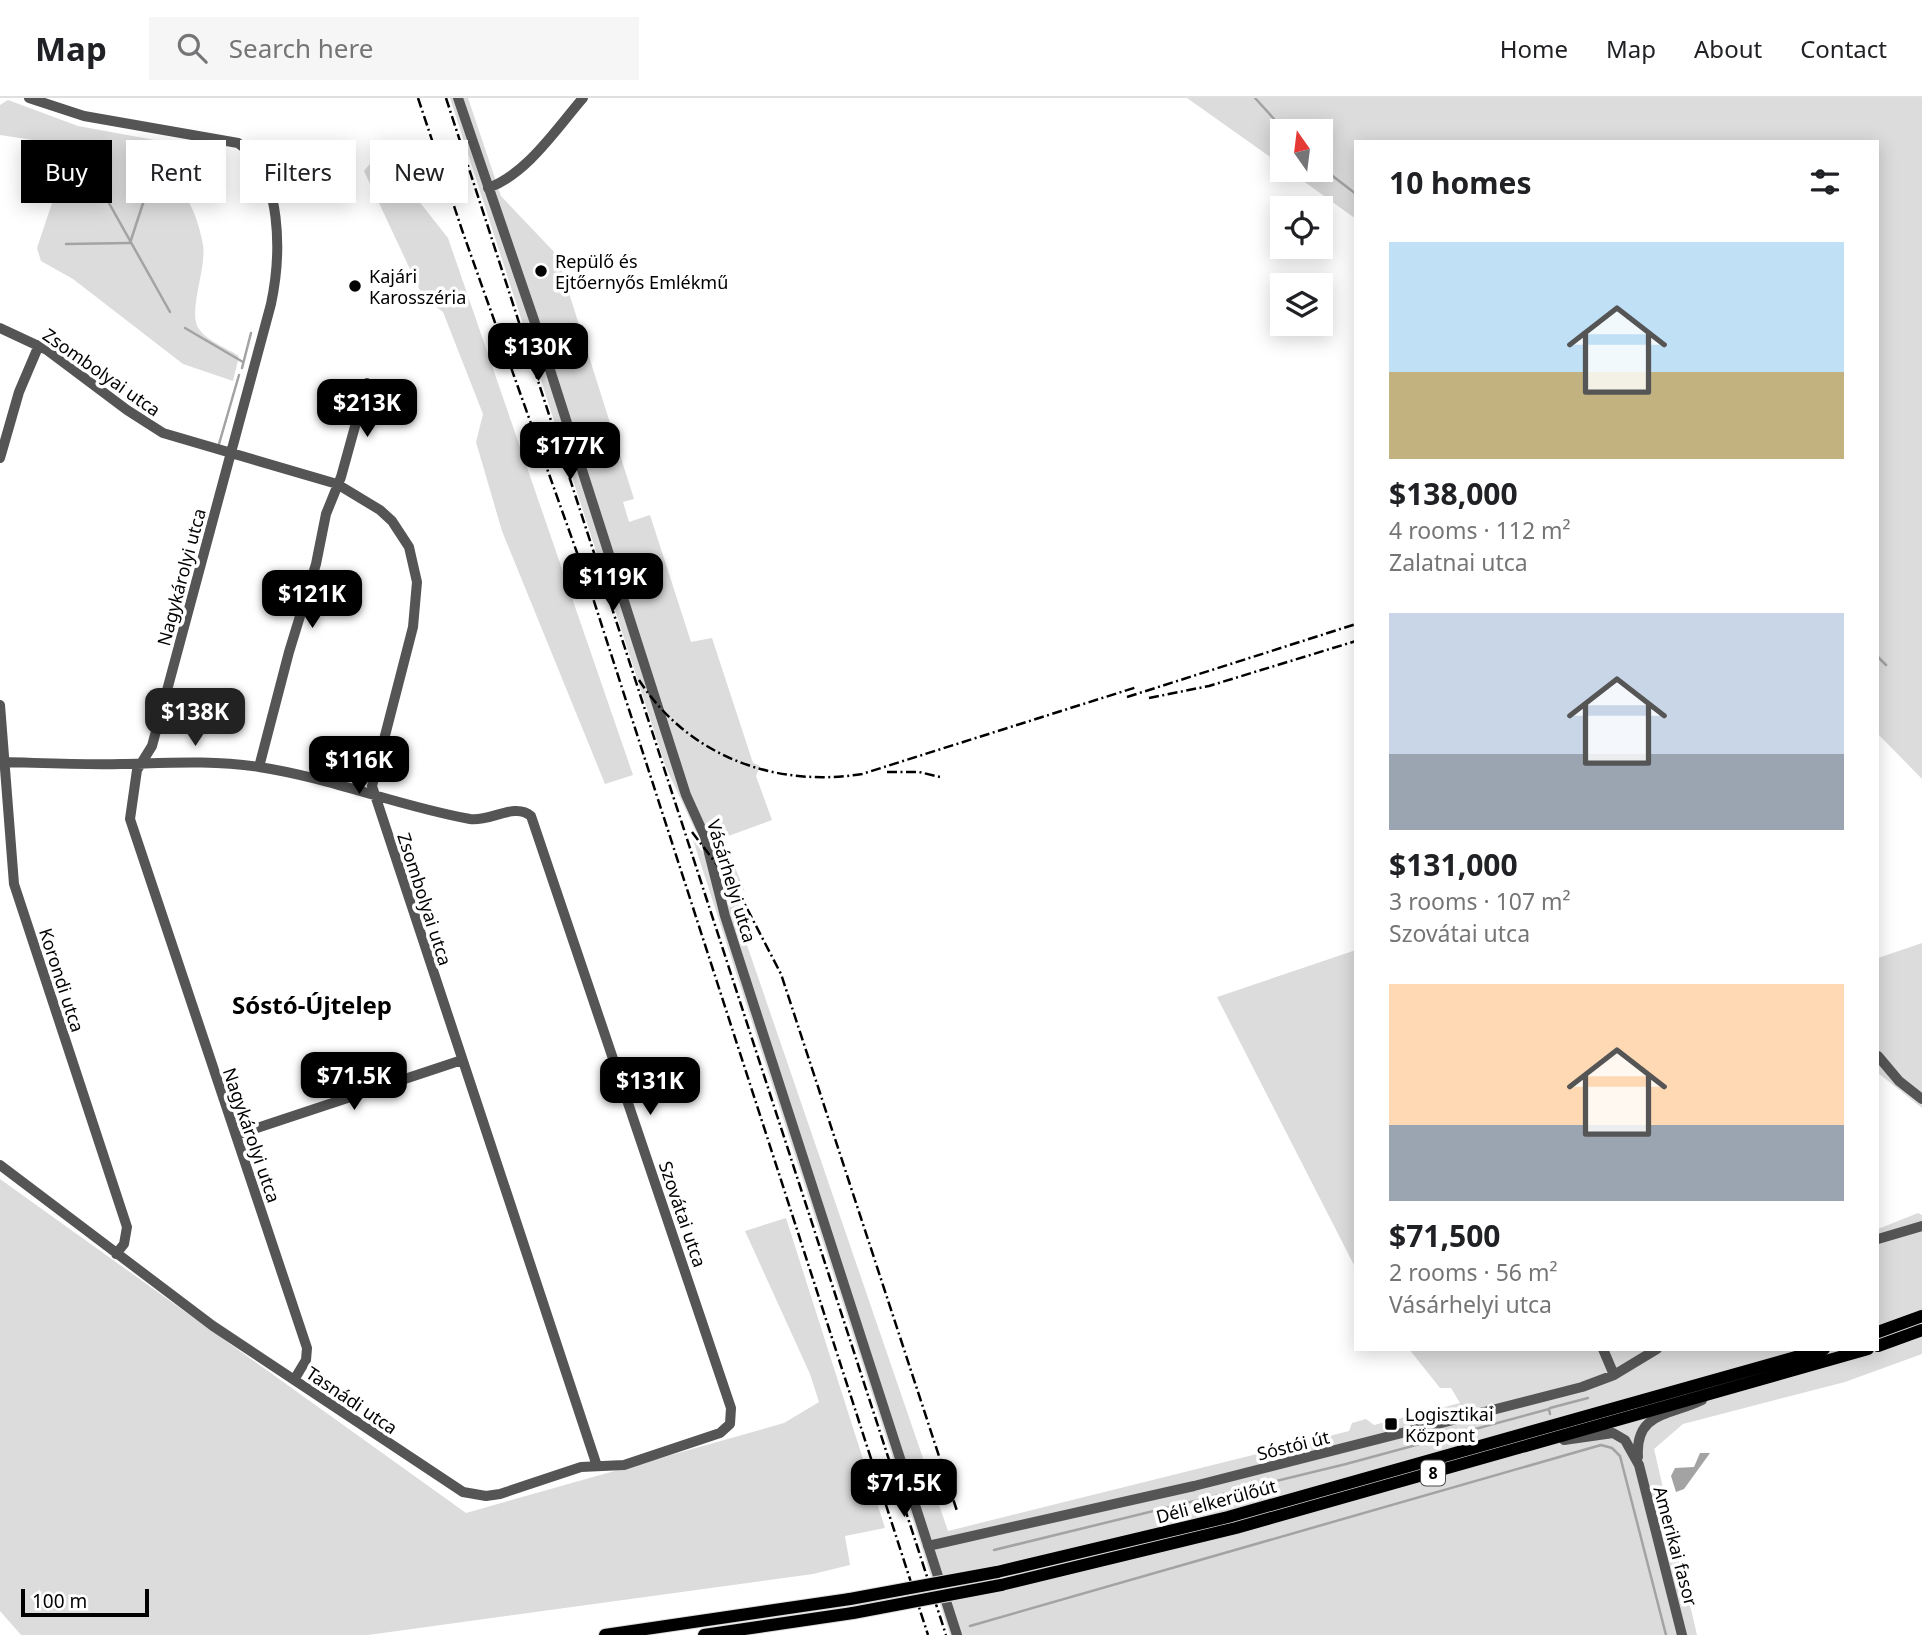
<!DOCTYPE html>
<html lang="en">
<head>
<meta charset="utf-8">
<style>
	body { margin:0; font-family:"Noto Sans",sans-serif; background:#f6f6f6; color:#202124; height:100vh; display:flex; flex-direction:column; font-size:26px; white-space:nowrap }
	* { box-sizing:border-box; margin:0 }
	p { font-size:23px; color:#757577 }
	.icon { flex:none; width:38px; height:38px; fill:none; stroke:currentColor; stroke-width:2; stroke-linecap:round; stroke-linejoin:round }
	.map { position:relative; flex:1; overflow:hidden }
	.details { position:absolute; left:1354px; top:42px; width:525px; height:1211px; display:flex; flex-direction:column; background:#fff; border-radius:0px; box-shadow:0 4px 18px #0003 }
	.details>* { flex:none }
	.banner { position:absolute; left:21px; top:42px; width:665px; height:63px; display:flex; gap:14px }
	.needle { width:46px; rotate:346deg }
	.buttons { position:absolute; left:1270px; top:21px; display:grid; gap:14px }
	.buttons a { display:grid; place-items:center; width:63px; height:63px; border-radius:0px; background:#fff; box-shadow:0 4px 18px #0003; font-size:35px }
	.scale { position:absolute; left:21px; bottom:18px; width:128px; box-sizing:border-box; padding-left:7px; border:4px solid #000; border-top:0; font-size:19px; line-height:24px; white-space:nowrap; color:#000; -webkit-text-stroke:5px #fff; paint-order:stroke }
	.price { position:absolute; translate:-50% -60px; padding:0 16px; border-radius:14px; background:#000; color:#fff; font-size:23px; line-height:46px; filter:drop-shadow(0 2px 4px #0008) }
	.price::after { content:''; position:absolute; left:50%; top:42px; width:21px; height:16px; margin-left:-10px; background:inherit; clip-path:polygon(0 0,100% 0,50% 100%) }
	.price.active { background:#222; color:#fff }
	ul { padding:0; list-style:none }
	li { display:grid; align-content:center; gap:14px; height:371px; padding:0 35px }
	li span { display:grid; place-items:center; height:217px; border-radius:0px; color:#555 }
	li>.icon { margin-inline-start:auto }
	span .icon { width:126px; height:126px; fill:#fffc; stroke-width:1 }
	li b { font-size:30px }
	h2 { display:flex; justify-content:space-between; align-items:center; height:84px; padding:0 35px; font-size:30px }
	.pill { padding:0 24px; border-radius:0px; background:#fff; box-shadow:0 4px 18px #0003; font-size:24px; line-height:63px }
	.pill.active { background:#000; color:#fff }
	header { display:flex; align-items:center; gap:42px; box-sizing:border-box; height:98px; padding:0 35px; background:#fff; border-bottom:2px solid #e0e0e0 }
	header strong { font-size:33px }
	nav { display:flex; gap:38px; margin-inline-start:auto; font-size:24px }
	.search { width:490px; height:63px; background:#f6f6f6; display:flex; align-items:center; gap:18px; box-sizing:border-box; padding:0 24px; border-radius:0px; color:#757577; font-size:26px }
	.map>svg:first-child { display:block }
	.green { fill:#dcdcdc }
	.water { fill:#a3a3a3 }
	.lines { fill:none; stroke-linecap:round; stroke-linejoin:round }
	.stream { stroke:#a3a3a3; stroke-width:2.5 }
	.major-casing { stroke:#dbdbdb; stroke-width:14 }
	.minor { stroke:#555; stroke-width:10 }
	.major { stroke:#000; stroke-width:12 }
	.rail { stroke:#000; stroke-width:2.5; stroke-dasharray:10 3.5 2 3.5; stroke-linecap:butt }
	.major-bridge-casing { stroke:#dbdbdb; stroke-width:14; stroke-linecap:butt }
	.major-bridge { stroke:#000; stroke-width:12 }
	.poi-dot { fill:#000; stroke:#fff; stroke-width:2.5 }
	.labels { text-anchor:middle; dominant-baseline:central; stroke-width:7; stroke-linejoin:round; paint-order:stroke }
	.shield { fill:#fff; stroke:#4c4c4c; stroke-width:2 }
	.shield-label { font-size:16px; font-weight:bold; fill:#000 }
	.poi-label { font-size:18px; fill:#000; stroke:#fff; text-anchor:start }
	.street-label { font-size:18px; fill:#000; stroke:#fff }
	.district-label { font-size:24px; font-weight:bold; fill:#000; stroke:#fff }
</style>
</head>
<body>
<header>
<strong>Map</strong>
<div class="search"><svg class="icon" aria-label="search" viewBox="0 0 24 24"><circle cx="10" cy="10" r="6"/><path d="M15 15l6 6"/></svg>Search here</div>
<nav><a>Home</a><a>Map</a><a>About</a><a>Contact</a></nav>
</header>
<div class="map">
<svg width="1922" height="1537" viewBox="0 0 1922 1537">
	<rect width="100%" height="100%" fill="#fff"/>
	<!-- green -->
	<path class="green" d="M450 0H468L501 98 557 157 634 401 623 404 629 424 650 417 691 544 712 540 753 665 760 668 756 678 772 722 723 740 745 794 695 732 665 667Z
		M1187 0H1922V681L1878 636V44H1356V121L1288 72H1321V33H1283V68Z
		M8 2 78 28 160 43 158 56C179 85 197 110 203 147 207 170 187 215 199 231 206 242 228 251 239 258L233 283 183 266 73 181 41 163 37 150 71 48 0 37V7Z
		M380 54 448 140 633 677 605 686 502 433 476 344 483 316 443 214 423 199 364 73Z
		M693 742C714 768 754 811 747 847L948 1433 1349 1333 1352 1325 1366 1321 1374 1327 1460 1305 1451 1290H1440L1409 1251H1878V1131L1918 1115 1922 1117V1256L1845 1284 1683 1326 1654 1351 1697 1537H950Z
		M1922 845V1010L1878 975V860Z
		M1356 852V1171L1217 899Z
		M0 1081 466 1415 784 1325 819 1304 810 1276 745 1133 786 1120 885 1430 845 1438 850 1467 813 1476 368 1537H21L0 1513Z"/>
	<!-- water -->
	<path class="water" d="M1700 1355H1710L1684 1391 1676 1394 1671 1378 1675 1370 1694 1369Z"/>
	<g class="lines">
		<!-- stream -->
		<path class="stream" d="M1255 0 1285 33
			M1321 69 1356 96
			M91 73 170 214
			M130 145 149 87
			M66 146 129 145
			M185 230 243 264
			M242 270 251 235
			M219 346 239 277
			M1878 559 1886 567
			M1550 1310 1588 1300
			M994 1452 1346 1366 1549 1311 1550 1316
			M970 1528 1601 1347 1612 1350 1620 1358 1666 1537"/>
		<defs>
			<path id="major" d="M1878 1234 1922 1218
				M1878 1248 1922 1232
				M997 1474 1228 1419 1824 1251
				M1001 1487 1236 1430 1868 1251
				M605 1537 850 1501
				M704 1537 853 1515"/>
		</defs>
		<!-- major casing -->
		<use href="#major" class="major-casing"/>
		<!-- minor -->
		<path class="minor" d="M29 0 84 18 238 45C284 75 281 159 271 206L152 648 137 672 130 721 307 1250 306 1262 294 1282
			M458 0 536 228 686 697 705 739 725 818 957 1537
			M488 90C527 76 557 30 583 0
			M0 230 47 252 127 312 163 335 337 386 380 412 392 423 409 449 417 484 413 529 372 688 597 1368
			M0 360 19 294 39 247
			M0 607 14 786 127 1129 124 1146 116 1156
			M259 669 289 554 316 466 326 416 341 379 367 285
			M1878 958 1899 983 1922 1001
			M236 1037 462 962
			M0 1067 213 1228 463 1394 486 1398 500 1396 581 1369 624 1367 720 1335 730 1326 731 1310 531 718C515 704 490 724 470 721 398 708 331 680 259 669 213 662 167 665 121 666 82 667 43 665 4 664
			M1878 1141 1922 1128
			M1603 1251 1614 1277
			M1564 1342 1613 1335 1625 1342 1639 1367 1682 1537
			M1638 1359C1635 1314 1669 1318 1702 1302
			M928 1448 1194 1388 1582 1289 1614 1277 1657 1251"/>
		<!-- major -->
		<use href="#major" class="major"/>
		<!-- rail -->
		<path class="rail" d="M418 0 462 132 591 494 928 1537
			M446 0 946 1537
			M639 582C688 658 775 690 862 676L1137 589
			M1127 599 1356 526
			M1149 600 1209 588 1356 543
			M887 674H919L940 679
			M692 734 740 797 781 876 957 1413"/>
		<defs>
			<path id="major-bridge" d="M850 1501 997 1474
				M853 1515 1001 1487"/>
		</defs>
		<!-- major-bridge casing -->
		<use href="#major-bridge" class="major-bridge-casing"/>
		<!-- major-bridge -->
		<use href="#major-bridge" class="major-bridge"/>
	</g>
	<!-- markers -->
	<g class="poi-dot">
		<circle cx="541" cy="173" r="7"/>
		<circle cx="355" cy="188" r="7"/>
		<rect x="1384" y="1319" width="14" height="14" rx="3.5"/>
	</g>
	<g class="labels">
		<!-- shield labels -->
		<rect class="shield" x="1421" y="1362.5" width="24" height="25" rx="5"/>
		<g class="shield-label">
			<text x="1433" y="1375">8</text>
		</g>
		<!-- poi labels -->
		<g class="poi-label">
			<text x="555" y="163">Repülő és<tspan x="555" dy="21">Ejtőernyős Emlékmű</tspan></text>
			<text x="369" y="178">Kajári<tspan x="369" dy="21">Karosszéria</tspan></text>
			<text x="1405" y="1316">Logisztikai<tspan x="1405" dy="21">Központ</tspan></text>
		</g>
		<!-- street labels -->
		<g class="street-label">
			<text transform="translate(102 274) rotate(35)">Zsombolyai utca</text>
			<text transform="translate(181 479) rotate(-75)">Nagykárolyi utca</text>
			<text transform="translate(732 783) rotate(73)">Vásárhelyi utca</text>
			<text transform="translate(425 801) rotate(72)">Zsombolyai utca</text>
			<text transform="translate(62 882) rotate(72)">Korondi utca</text>
			<text transform="translate(252 1037) rotate(71)">Nagykárolyi utca</text>
			<text transform="translate(683 1116) rotate(71)">Szovátai utca</text>
			<text transform="translate(352 1302) rotate(34)">Tasnádi utca</text>
			<text transform="translate(1293 1347) rotate(-14)">Sóstói út</text>
			<text transform="translate(1216 1403) rotate(-15)">Déli elkerülőút</text>
			<text transform="translate(1676 1448) rotate(75)">Amerikai fasor</text>
		</g>
		<!-- district labels -->
		<g class="district-label">
			<text x="312" y="906">Sóstó-Újtelep</text>
		</g>
	</g>
</svg>
<div class="buttons">
<a><svg class="needle" viewBox="-14 -14 28 28"><path d="M0-13l5 13h-10z" fill="#e53935"/><path d="M0 13l5-13h-10z" fill="#757577"/></svg></a>
<a><svg class="icon" aria-label="locate" viewBox="0 0 24 24"><circle cx="12" cy="12" r="6"/><path d="M12 2v4M12 18v4M2 12h4M18 12h4"/></svg></a>
<a><svg class="icon" aria-label="layers" viewBox="0 0 24 24"><path d="M12 4l9 5-9 5-9-5zM3 14l9 5 9-5"/></svg></a>
</div>
<div class="scale">100 m</div>
<b class="price" style="left:538px;top:285px">$130K</b>
<b class="price" style="left:367px;top:341px">$213K</b>
<b class="price" style="left:570px;top:384px">$177K</b>
<b class="price" style="left:613px;top:515px">$119K</b>
<b class="price" style="left:312px;top:532px">$121K</b>
<b class="price active" style="left:195px;top:650px">$138K</b>
<b class="price" style="left:359px;top:698px">$116K</b>
<b class="price" style="left:354px;top:1014px">$71.5K</b>
<b class="price" style="left:650px;top:1019px">$131K</b>
<b class="price" style="left:904px;top:1421px">$71.5K</b>
<div class="banner">
<a class="pill active">Buy</a>
<a class="pill">Rent</a>
<a class="pill">Filters</a>
<a class="pill">New</a>
</div>
<section class="details">
<h2>10 homes<svg class="icon" aria-label="filters" viewBox="0 0 24 24"><path d="M4 7h16M4 17h16"/><circle cx="9" cy="7" r="2"/><circle cx="15" cy="17" r="2"/></svg></h2>
<ul>
<li><span style="background:linear-gradient(#bfe0f5 60%,#c2b280 0)"><svg class="icon" aria-label="home" viewBox="0 0 24 24"><path d="M3 11l9-7 9 7M6 9v11h12V9"/></svg></span><div><b>$138,000</b><p>4 rooms · 112 m²</p><p>Zalatnai utca</p></div></li>
<li><span style="background:linear-gradient(#c9d6e8 65%,#9aa5b1 0)"><svg class="icon" aria-label="home" viewBox="0 0 24 24"><path d="M3 11l9-7 9 7M6 9v11h12V9"/></svg></span><div><b>$131,000</b><p>3 rooms · 107 m²</p><p>Szovátai utca</p></div></li>
<li><span style="background:linear-gradient(#ffd9b3 65%,#9aa5b1 0)"><svg class="icon" aria-label="home" viewBox="0 0 24 24"><path d="M3 11l9-7 9 7M6 9v11h12V9"/></svg></span><div><b>$71,500</b><p>2 rooms · 56 m²</p><p>Vásárhelyi utca</p></div></li>
</ul>
</section>
</div>
</body>
</html>
